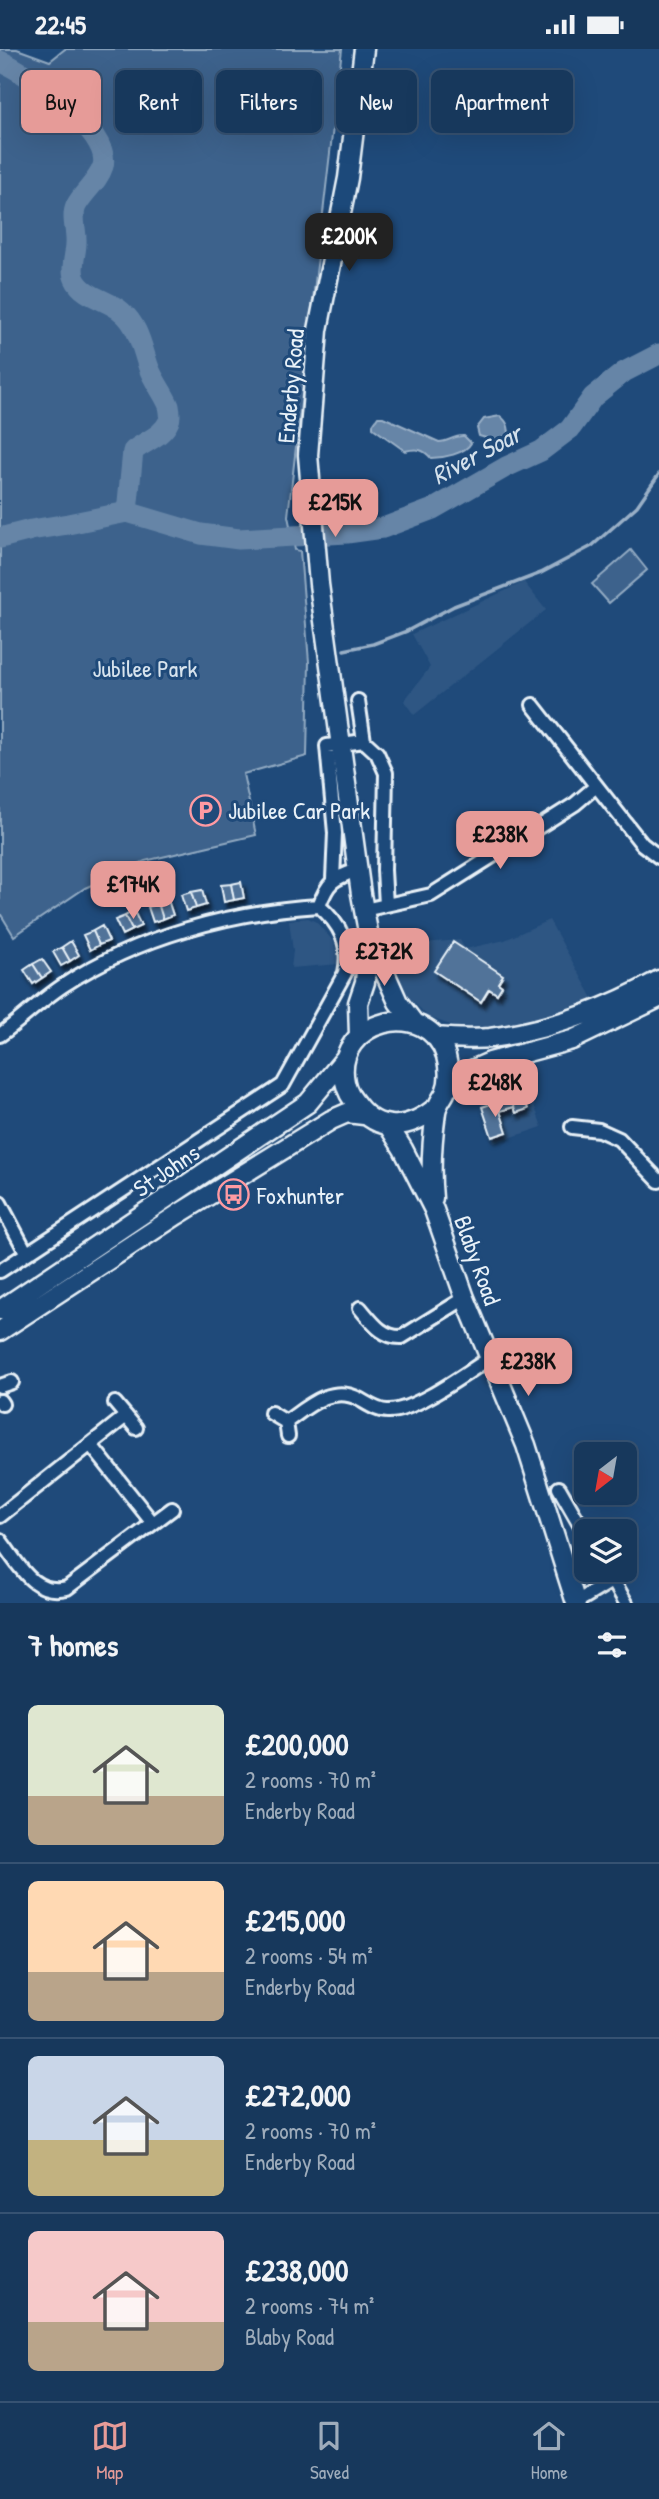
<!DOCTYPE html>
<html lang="en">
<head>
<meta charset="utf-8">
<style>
	body { margin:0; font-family:"Patrick Hand",sans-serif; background:#244365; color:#f1f3f6; height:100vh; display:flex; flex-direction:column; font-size:26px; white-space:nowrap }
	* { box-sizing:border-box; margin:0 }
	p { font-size:23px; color:#9eacbb }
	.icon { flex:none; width:38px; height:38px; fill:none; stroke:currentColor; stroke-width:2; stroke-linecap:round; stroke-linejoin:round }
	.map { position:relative; height:1554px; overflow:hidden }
	.panel { display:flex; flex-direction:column; background:#17385c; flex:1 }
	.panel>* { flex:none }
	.banner { position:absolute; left:21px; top:21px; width:618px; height:63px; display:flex; gap:14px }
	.needle { width:46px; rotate:211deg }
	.fabs { position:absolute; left:574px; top:1393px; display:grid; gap:14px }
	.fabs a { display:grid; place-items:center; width:63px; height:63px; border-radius:10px; background:#17385c; box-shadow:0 7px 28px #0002,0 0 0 2px #365272; font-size:35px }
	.price { position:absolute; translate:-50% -60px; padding:0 16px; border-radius:14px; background:#e69b98; color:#111; font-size:23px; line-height:46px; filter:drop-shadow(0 2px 4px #0008) }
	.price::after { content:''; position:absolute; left:50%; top:42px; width:21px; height:16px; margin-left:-10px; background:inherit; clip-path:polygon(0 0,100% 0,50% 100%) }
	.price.selected { background:#222; color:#fff }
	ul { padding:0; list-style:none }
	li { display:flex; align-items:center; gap:21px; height:175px; padding:0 28px }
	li+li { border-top:2px solid #365272 }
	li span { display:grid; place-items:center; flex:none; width:196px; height:140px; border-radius:10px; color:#555 }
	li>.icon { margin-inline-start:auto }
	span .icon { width:84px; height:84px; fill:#fffc; stroke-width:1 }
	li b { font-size:30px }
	h2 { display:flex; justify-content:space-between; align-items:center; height:84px; padding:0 28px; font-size:30px }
	.pill { padding:0 24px; border-radius:10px; background:#17385c; box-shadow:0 7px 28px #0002,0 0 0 2px #365272; font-size:24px; line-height:63px }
	.pill.selected { background:#e69b98; color:#111 }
	.status { display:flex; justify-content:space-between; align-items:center; height:49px; padding:0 35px; background:#17385c; direction:ltr }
	.status svg { height:19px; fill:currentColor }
	.tab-bar { display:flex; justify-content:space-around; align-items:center; height:98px; border-top:2px solid #365272; background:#17385c; font-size:19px; color:#9eacbb }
	.tab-bar a { display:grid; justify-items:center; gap:4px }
	.tab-bar .selected { color:#e69b98 }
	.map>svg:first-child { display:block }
	.built { fill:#2e5683 }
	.green { fill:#3c628c; stroke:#92aac2; stroke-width:2 }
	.water { fill:#6685a7; stroke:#9ab0c7; stroke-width:2 }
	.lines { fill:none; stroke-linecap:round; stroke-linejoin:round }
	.stream { stroke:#9ab0c7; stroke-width:3.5 }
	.river { stroke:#6685a7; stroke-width:21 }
	.building { fill:#517399; stroke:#e8f1f8; stroke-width:2; filter:url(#shadow) }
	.street-casing { stroke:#e8f1f8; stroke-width:18 }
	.secondary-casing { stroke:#e8f1f8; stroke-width:23 }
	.street { stroke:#1f4a7a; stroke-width:12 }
	.secondary { stroke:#1f4a7a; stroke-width:18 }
	.labels { text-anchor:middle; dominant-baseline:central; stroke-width:6; stroke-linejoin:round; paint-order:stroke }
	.street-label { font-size:24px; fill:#e8f1f8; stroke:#1f4a7a }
	.park-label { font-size:24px; fill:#d7e3ed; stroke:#1f4a7a }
	.poi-label { font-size:24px; fill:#e8f1f8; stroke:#1f4a7a; text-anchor:start }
	.water-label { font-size:26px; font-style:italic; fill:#d4e1ec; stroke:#1f4a7a }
</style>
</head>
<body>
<div class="status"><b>22:45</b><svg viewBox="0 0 49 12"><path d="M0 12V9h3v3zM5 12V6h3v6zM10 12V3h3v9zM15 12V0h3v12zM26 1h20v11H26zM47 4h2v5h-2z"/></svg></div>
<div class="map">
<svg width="659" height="1554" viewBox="0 0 659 1554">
	<defs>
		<filter id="shadow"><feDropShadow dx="3" dy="5.5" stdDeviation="2" flood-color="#0009"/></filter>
	</defs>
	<rect width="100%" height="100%" fill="#1f4a7a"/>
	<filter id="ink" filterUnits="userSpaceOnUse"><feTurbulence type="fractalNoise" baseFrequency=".0143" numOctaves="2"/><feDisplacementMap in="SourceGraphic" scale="14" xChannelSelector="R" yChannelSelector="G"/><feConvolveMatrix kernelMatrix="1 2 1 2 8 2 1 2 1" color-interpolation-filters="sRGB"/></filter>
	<g filter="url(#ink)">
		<!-- built -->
		<path class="built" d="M524 533 546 561 414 666 404 652 430 618 412 585Z
			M308 869 316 873 334 893 339 915 291 919 293 902 289 871Z
			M549 871 594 951 543 969 498 979H459L428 968 408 947 400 931 388 897 460 891 465 900 505 891Z
			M522 1022 542 1078 494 1094 475 1037Z"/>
		<!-- green -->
		<path class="green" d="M0 0H17L50 12 65 0H342L288 467 295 501 300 502 309 613 307 707 243 725 256 786 145 812 85 839 14 887 0 864Z
			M631 501 647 521 609 554 592 535Z"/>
		<!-- water -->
		<path class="water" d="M500 367C508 373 509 378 509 388L503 394 479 387 477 379 484 370Z
			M378 368H383L439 393C449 393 454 386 464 387L471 394C465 405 443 409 431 409 423 400 417 399 405 402L373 379V375Z"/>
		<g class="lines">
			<!-- stream -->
			<path class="stream" d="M344 601 373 595 407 582 454 557 541 524 592 497 637 457 659 425"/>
			<!-- river -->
			<path class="river" d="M0 12C28 24 112 83 103 117 98 133 83 143 76 157 71 168 77 182 76 194 76 205 70 220 75 230 83 248 109 251 122 263 139 277 142 300 149 319 154 333 164 344 169 357 170 362 171 368 169 372 162 388 145 392 133 402L127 463
				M0 489 31 481 68 475 127 463 201 485 239 490 347 484 383 479 433 460 506 418 541 402 570 380 593 348 624 323 659 305"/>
		</g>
		<!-- building -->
		<path class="building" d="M241 833 244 849 234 851 231 835Z
			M231 835 234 851 224 853 221 836Z
			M202 841 206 856 196 859 191 843Z
			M191 843 196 859 186 862 181 846Z
			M168 851 173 866 163 870 158 854Z
			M158 854 163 870 153 873 148 858Z
			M134 862 141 877 132 881 125 867Z
			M125 867 132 881 122 886 115 871Z
			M102 877 109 892 99 896 93 882Z
			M93 882 99 896 90 901 83 886Z
			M71 892 79 906 70 912 62 898Z
			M453 893 503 926 498 934 502 937 497 945 489 940 481 953 434 922Z
			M62 898 70 912 61 917 53 903Z
			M42 910 51 923 42 929 33 915Z
			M33 915 42 929 33 935 24 921Z
			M505 1031 511 1048 497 1053 491 1035Z
			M522 1044 528 1060 516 1064 511 1048Z
			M511 1048 514 1058 500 1062 497 1053Z
			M497 1053 507 1083 492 1088 482 1058Z"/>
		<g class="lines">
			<defs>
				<path id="street" d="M358 652 364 692 377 704 386 724 384 821 386 856
					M533 656 642 795 659 808
					M333 830 335 784 327 697 364 692
					M319 857C328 832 333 830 357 821
					M364 861 431 846 575 755 595 738
					M0 986C22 970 41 951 64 936 136 888 234 862 319 857
					M572 1078 599 1081 619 1090 659 1132
					M0 1154 26 1203
					M0 1222 283 1036 345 924C351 895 340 875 319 857
					M360 1259C372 1273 382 1289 402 1288L465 1249
					M0 1337 12 1333
					M0 1352 2 1355
					M115 1354 136 1379
					M271 1364 286 1373 288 1387
					M286 1373C307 1358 332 1335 359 1350 368 1355 379 1363 389 1362 415 1362 466 1324 490 1309
					M91 1396 152 1473
					M559 1439 586 1486
					M0 1467 126 1367
					M0 1491C19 1515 32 1547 67 1539L172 1460
					M607 1521 626 1554
					M575 1554 613 1531"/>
				<path id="secondary" d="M364 0 348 129 318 281 308 406 319 535 361 845 369 888 398 953 414 974
					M359 987 358 954 365 933 369 891
					M435 988C453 989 472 991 490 989 549 981 607 960 659 931
					M446 1041 465 1024 490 1013 572 991 659 949
					M388 1076 403 1100 434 1161 465 1249 526 1396 576 1554
					M433 1149C430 1120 432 1092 436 1063 437 1055 442 1050 445 1044 450 1032 449 1018 446 1007 428 947 332 971 345 1033 347 1043 351 1048 357 1056 380 1086 411 1079 437 1058
					M0 1261 308 1054 346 1008
					M0 1282 177 1166 331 1071 347 1064 364 1066"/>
			</defs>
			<!-- street casing -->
			<use href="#street" class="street-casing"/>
			<!-- secondary casing -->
			<use href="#secondary" class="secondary-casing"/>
			<!-- street -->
			<use href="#street" class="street"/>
			<!-- secondary -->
			<use href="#secondary" class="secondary"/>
		</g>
	</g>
	<!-- icons -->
	<defs>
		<symbol id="parking-ring" viewBox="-11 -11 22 22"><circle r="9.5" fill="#1f4a7a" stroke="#ff9aa2" stroke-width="1.5"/><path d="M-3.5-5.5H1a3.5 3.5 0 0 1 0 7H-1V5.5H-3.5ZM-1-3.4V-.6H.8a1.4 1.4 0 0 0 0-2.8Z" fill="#ff9aa2"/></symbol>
		<symbol id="bus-ring" viewBox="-11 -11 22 22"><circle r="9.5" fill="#1f4a7a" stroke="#ff9aa2" stroke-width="1.5"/><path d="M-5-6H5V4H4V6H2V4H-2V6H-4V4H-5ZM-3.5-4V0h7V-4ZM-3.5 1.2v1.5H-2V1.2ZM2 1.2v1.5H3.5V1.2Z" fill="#ff9aa2"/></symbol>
	</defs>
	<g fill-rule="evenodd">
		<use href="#parking-ring" x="188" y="744" width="35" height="35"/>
		<use href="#bus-ring" x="216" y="1128" width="35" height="35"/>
	</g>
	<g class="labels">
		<!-- street labels -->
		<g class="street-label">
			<text transform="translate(290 337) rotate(-85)">Enderby Road</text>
			<text transform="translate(166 1121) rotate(-34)">St Johns</text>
			<text transform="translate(478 1211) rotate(70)">Blaby Road</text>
		</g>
		<!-- park labels -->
		<g class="park-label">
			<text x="145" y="619">Jubilee Park</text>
		</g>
		<!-- poi labels -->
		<g class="poi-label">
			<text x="228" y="761">Jubilee Car Park</text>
			<text x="257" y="1146">Foxhunter</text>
		</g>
		<!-- water labels -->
		<g class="water-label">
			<text transform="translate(476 405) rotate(-28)">River Soar</text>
		</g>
	</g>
</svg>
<div class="fabs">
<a><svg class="needle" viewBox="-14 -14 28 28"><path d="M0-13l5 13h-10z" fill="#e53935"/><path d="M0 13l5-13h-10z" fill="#9eacbb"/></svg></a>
<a><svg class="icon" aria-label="layers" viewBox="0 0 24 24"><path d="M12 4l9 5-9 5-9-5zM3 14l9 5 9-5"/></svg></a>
</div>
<b class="price selected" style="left:349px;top:224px">£200K</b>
<b class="price" style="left:335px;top:490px">£215K</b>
<b class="price" style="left:500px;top:822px">£238K</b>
<b class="price" style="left:133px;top:872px">£174K</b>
<b class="price" style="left:384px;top:939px">£272K</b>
<b class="price" style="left:495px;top:1070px">£248K</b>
<b class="price" style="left:528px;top:1349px">£238K</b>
<div class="banner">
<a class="pill selected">Buy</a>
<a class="pill">Rent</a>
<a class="pill">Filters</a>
<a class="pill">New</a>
<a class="pill">Apartment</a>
</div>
</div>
<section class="panel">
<h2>7 homes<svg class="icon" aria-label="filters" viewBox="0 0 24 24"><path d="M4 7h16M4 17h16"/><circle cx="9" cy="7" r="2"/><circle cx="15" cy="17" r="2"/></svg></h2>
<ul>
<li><span style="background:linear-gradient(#dfe7d0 65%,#b9a48a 0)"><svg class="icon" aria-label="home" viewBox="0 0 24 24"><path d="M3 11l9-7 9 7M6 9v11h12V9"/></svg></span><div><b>£200,000</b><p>2 rooms · 70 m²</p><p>Enderby Road</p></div></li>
<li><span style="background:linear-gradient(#ffd9b3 65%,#b9a48a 0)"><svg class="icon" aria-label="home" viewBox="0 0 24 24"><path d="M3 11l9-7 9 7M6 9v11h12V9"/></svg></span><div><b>£215,000</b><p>2 rooms · 54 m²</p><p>Enderby Road</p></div></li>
<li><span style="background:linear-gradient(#c9d6e8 60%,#c2b280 0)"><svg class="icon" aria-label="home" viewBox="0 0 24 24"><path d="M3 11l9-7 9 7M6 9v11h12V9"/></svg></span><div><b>£272,000</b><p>2 rooms · 70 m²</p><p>Enderby Road</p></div></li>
<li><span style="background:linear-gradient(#f6c9c9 65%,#b9a48a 0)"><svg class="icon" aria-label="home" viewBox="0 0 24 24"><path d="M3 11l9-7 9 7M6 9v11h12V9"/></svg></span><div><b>£238,000</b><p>2 rooms · 74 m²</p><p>Blaby Road</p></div></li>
</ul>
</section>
<nav class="tab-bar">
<a class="selected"><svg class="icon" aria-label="map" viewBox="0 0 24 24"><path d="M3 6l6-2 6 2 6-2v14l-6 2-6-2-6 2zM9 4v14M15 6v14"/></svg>Map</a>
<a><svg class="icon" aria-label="saved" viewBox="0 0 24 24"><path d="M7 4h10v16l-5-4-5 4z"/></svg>Saved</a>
<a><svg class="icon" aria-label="home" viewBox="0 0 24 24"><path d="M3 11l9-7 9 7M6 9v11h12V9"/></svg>Home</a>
</nav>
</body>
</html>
